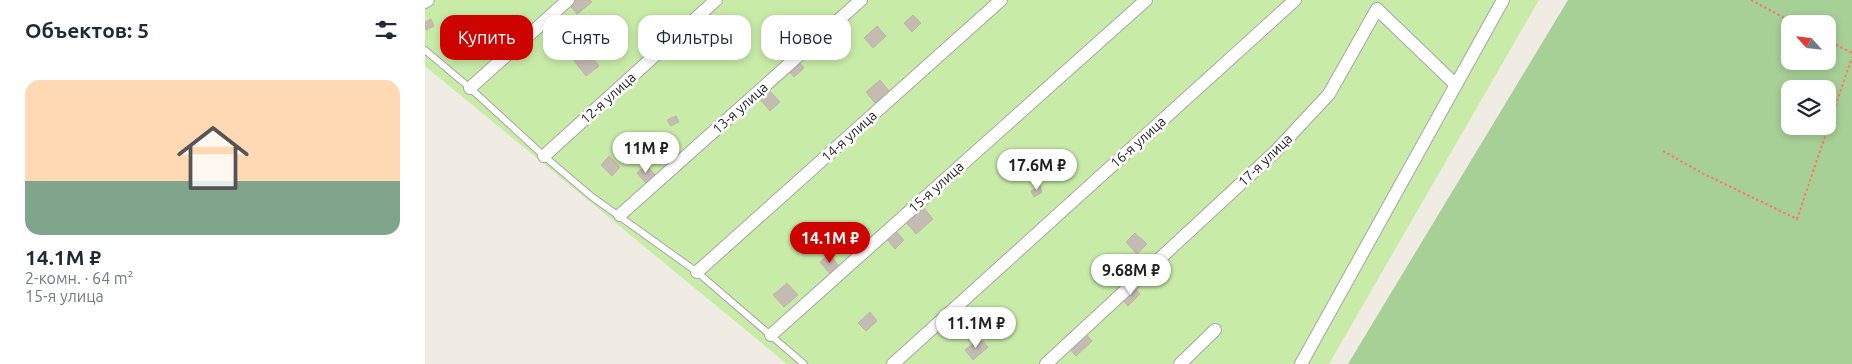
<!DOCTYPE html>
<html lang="ru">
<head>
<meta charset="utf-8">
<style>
	body { margin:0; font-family:Ubuntu,sans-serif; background:#f2f2f3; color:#1f2937; height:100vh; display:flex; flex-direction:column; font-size:19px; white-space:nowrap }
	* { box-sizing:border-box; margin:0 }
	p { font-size:16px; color:#747a83 }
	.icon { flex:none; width:28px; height:28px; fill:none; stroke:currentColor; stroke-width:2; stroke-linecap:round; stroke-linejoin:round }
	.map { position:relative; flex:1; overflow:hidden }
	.details { display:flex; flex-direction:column; background:#fff; width:425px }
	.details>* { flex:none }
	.guide { position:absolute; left:15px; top:15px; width:475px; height:45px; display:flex; gap:10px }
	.needle { width:32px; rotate:297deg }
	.controls { position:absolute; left:1356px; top:15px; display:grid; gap:10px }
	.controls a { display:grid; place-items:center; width:55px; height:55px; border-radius:10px; background:#fff; box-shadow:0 2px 8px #0003; font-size:25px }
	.price { position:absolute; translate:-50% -42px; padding:0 11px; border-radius:18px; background:#fff; color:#222; font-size:16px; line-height:32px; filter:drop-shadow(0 1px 2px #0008) }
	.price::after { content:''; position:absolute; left:50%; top:30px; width:15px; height:11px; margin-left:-8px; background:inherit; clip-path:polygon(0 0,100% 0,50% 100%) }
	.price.selected { background:#cd0300; color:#fff }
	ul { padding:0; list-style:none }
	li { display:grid; align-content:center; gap:10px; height:265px; padding:0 25px }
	li span { display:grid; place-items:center; height:155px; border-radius:15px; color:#555 }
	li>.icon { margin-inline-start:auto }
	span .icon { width:90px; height:90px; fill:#fffc; stroke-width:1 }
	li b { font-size:21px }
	h2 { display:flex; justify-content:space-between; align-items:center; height:60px; padding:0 25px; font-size:21px }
	.pill { padding:0 18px; border-radius:15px; background:#fff; box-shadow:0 2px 8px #0003; font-size:18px; line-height:45px }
	.pill.selected { background:#cd0300; color:#fff }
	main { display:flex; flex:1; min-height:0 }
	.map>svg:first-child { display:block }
	.grass { fill:#c8eca8 }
	.forest { fill:#a7d097; fill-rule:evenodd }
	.building { fill:#c4bbb3; stroke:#c2b3a6 }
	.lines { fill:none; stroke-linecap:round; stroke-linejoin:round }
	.service-casing { stroke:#a5a5a5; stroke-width:8 }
	.minor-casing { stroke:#a5a5a5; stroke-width:14 }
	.path { stroke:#ff7866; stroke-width:2; stroke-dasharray:2.5 2.5; stroke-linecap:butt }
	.service { stroke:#fff; stroke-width:6 }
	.minor { stroke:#fff; stroke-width:12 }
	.labels { text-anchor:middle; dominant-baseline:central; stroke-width:5; stroke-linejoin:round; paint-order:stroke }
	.street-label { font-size:14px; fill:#1e1e1e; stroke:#fff }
</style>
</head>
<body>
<main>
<section class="details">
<h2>Объектов: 5<svg class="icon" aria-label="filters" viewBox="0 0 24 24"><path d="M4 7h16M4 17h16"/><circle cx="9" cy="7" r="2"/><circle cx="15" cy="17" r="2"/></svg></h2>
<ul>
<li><span style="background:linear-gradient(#ffd9b3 65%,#7fa58c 0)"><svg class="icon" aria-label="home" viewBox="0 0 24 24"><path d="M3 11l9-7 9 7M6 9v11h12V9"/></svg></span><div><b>14.1M ₽</b><p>2-комн. · 64 m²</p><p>15-я улица</p></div></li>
</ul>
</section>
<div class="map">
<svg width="1427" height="364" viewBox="0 0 1427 364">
	<rect width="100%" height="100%" fill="#f0ece4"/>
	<!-- grass -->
	<path class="grass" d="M0 0H1114L904 364H362L0 66Z"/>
	<!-- forest -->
	<path class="forest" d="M1143 0H1427V364H923ZM1365 24H1402V61H1365ZM1365 89H1402V126H1365Z"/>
	<!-- building -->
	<path class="building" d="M149 0H165L167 2 152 14 144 4Z
		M488 15 496 23 487 32 479 23Z
		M6 19 9 26 1 30 0 22Z
		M452 26 461 36 448 48 439 38Z
		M408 28 417 37 406 46 398 37Z
		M74 34 83 44 68 58 59 47Z
		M34 37 37 43 29 47 26 41Z
		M160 48 174 66 161 76 147 58Z
		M372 60 379 68 369 77 362 69Z
		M455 80 464 91 450 103 441 92Z
		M344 90 355 102 345 111 334 98Z
		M251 116 254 122 246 126 242 120Z
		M184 156 195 167 187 176 176 165Z
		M221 165 230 175 221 183 212 173Z
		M615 186 617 192 609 197 606 191Z
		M498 207 508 219 491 234 480 221Z
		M469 229 479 240 470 249 460 237Z
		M710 233 722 244 712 254 701 242Z
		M404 254 415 267 406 275 395 262Z
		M362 283 373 295 359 307 348 295Z
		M708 286 715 294 703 306 696 298Z
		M445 312 452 321 441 331 433 323Z
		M658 331 667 341 651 356 642 346Z
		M555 338 563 347 548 360 540 350Z"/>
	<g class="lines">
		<defs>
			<path id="service" d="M0 50 45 88 119 156 166 196 272 272 379 364"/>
			<path id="minor" d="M0 2 3 0
				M45 88 143 0
				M119 156 291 0
				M195 215 436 0
				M272 272 576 0
				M346 335 721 0
				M468 364 870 0
				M621 364 850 152 904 94 952 9 1031 85
				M755 364 790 330
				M876 364 1078 0"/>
		</defs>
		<!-- service casing -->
		<use href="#service" class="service-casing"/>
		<!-- minor casing -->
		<use href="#minor" class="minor-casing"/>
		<!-- path -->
		<path class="path" d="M1326 0 1371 24
			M1402 40 1427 53
			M1238 151 1277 173 1372 219 1427 57"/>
		<!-- service -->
		<use href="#service" class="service"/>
		<!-- minor -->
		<use href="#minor" class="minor"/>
	</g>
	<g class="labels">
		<!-- street labels -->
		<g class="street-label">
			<text transform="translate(183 98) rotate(-42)">12-я улица</text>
			<text transform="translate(315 108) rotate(-42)">13-я улица</text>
			<text transform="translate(424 136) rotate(-42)">14-я улица</text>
			<text transform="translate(713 142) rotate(-42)">16-я улица</text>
			<text transform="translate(840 160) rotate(-44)">17-я улица</text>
			<text transform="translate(511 187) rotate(-42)">15-я улица</text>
		</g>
	</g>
</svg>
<div class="controls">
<a><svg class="needle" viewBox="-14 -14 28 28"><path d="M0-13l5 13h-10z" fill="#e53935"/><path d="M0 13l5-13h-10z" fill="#747a83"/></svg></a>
<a><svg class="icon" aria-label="layers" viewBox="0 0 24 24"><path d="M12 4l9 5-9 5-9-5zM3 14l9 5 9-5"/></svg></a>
</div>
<b class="price" style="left:221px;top:174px">11M ₽</b>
<b class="price" style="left:612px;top:191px">17.6M ₽</b>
<b class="price selected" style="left:405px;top:264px">14.1M ₽</b>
<b class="price" style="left:706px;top:296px">9.68M ₽</b>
<b class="price" style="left:551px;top:349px">11.1M ₽</b>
<div class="guide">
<a class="pill selected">Купить</a>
<a class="pill">Снять</a>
<a class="pill">Фильтры</a>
<a class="pill">Новое</a>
</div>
</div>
</main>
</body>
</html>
